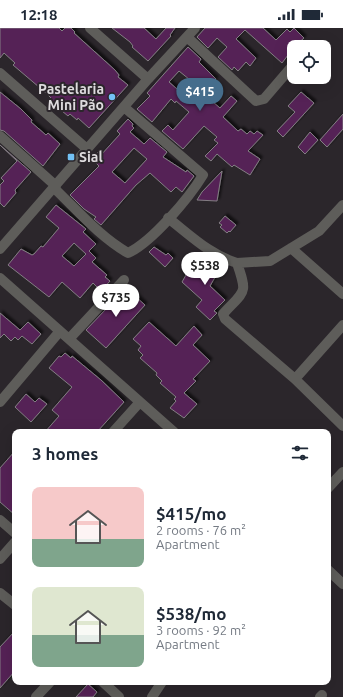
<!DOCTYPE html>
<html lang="en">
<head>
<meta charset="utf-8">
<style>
	body { margin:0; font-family:Ubuntu,sans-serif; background:#f2f2f3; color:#1f2937; height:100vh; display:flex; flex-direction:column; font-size:15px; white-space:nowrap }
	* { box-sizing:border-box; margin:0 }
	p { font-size:13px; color:#747a83 }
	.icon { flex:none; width:22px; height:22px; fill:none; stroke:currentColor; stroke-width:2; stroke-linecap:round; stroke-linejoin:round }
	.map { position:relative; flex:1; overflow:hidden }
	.panel { position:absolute; left:12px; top:401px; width:319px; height:256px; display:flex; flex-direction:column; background:#fff; border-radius:8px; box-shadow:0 4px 16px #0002 }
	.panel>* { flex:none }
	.tools { position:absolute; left:287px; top:12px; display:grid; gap:8px }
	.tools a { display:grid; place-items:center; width:44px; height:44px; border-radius:8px; background:#fff; box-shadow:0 4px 16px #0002; font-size:20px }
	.price { position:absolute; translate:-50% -34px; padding:0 9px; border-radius:14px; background:#fff; color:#222; font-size:13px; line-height:26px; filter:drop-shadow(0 1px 2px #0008) }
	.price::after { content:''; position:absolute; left:50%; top:24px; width:12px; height:9px; margin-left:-6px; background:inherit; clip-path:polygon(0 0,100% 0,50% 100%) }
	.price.selected { background:#456d8c; color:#fff }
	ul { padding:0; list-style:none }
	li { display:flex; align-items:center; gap:12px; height:100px; padding:0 20px }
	li span { display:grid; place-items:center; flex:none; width:112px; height:80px; border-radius:8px; color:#555 }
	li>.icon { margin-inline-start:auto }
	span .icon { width:48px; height:48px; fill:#fffc; stroke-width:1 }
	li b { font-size:17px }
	h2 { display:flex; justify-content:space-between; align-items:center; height:48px; padding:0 20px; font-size:17px }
	.status { display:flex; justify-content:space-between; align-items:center; height:28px; padding:0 20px; background:#fff; direction:ltr }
	.status svg { height:11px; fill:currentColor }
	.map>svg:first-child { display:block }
	.building { fill:#552357; stroke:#837e83; fill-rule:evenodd; filter:url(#shadow) }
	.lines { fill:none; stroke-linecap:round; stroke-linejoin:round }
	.minor { stroke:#5e5d5a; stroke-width:10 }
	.poi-dot { fill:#73c1f5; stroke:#2b262b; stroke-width:1.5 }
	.labels { text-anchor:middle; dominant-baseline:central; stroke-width:4; stroke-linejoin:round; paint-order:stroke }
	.poi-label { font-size:14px; font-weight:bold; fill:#dedbde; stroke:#2b262b; text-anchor:end }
</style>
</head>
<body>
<div class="status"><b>12:18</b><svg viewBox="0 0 49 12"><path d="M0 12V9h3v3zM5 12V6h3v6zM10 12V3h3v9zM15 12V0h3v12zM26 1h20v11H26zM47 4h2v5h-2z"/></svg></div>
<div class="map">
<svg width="343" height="669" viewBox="0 0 343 669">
	<defs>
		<filter id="shadow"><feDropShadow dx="2.5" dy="-2.5" stdDeviation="1" flood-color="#0009"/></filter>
	</defs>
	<rect width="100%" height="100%" fill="#2b262b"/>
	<!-- building -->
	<path class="building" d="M0 0H59L62 3 65 0H71L75 4 74 5 115 42 119 47 118 49 128 57 89 100 78 90 77 92 70 86 68 88 49 72 51 70 46 65 13 37 15 35 4 25 0 30Z
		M112 0H144L156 11 166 0H175L170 7 171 8 148 33 132 19 133 18 130 14Z
		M205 0H263L276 12 287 1 290 4 294 0 304 10 294 19 282 35 245 2 236 11 256 30 250 38 246 34 238 43 234 39 232 42 218 29 227 19 217 10 208 20 197 9Z
		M188 19 201 31 199 34 216 51 208 60 211 62 206 68 220 80 231 68 237 73 223 89 238 103 241 101 247 106 250 103 254 106 257 103 263 107 248 123 260 131 250 147 234 137 232 139 217 126 211 133 205 128 218 115 214 112 217 109 204 98 183 121 162 103 168 97 173 102 189 84 176 73 175 75 171 71 152 94 137 81 150 68 147 65ZM179 43 195 56 185 68 169 54Z
		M0 64 21 81 32 92 31 94 46 107 48 105 60 116 43 138 4 103 0 102Z
		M301 64 314 75 283 109 277 103 295 84 288 78Z
		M343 86V101L327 119 320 112Z
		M128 91 133 96 132 98 134 100 130 104 144 116 150 110 167 124 163 129 186 144 187 142 194 148 182 164 176 159 171 164 150 145 136 157 101 197 94 191 96 189 84 181 70 167 99 138 92 131 98 124 101 127 120 106 117 103ZM134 120 147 131 125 155 112 144Z
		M310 104 318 112 305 126 298 119Z
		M0 117 31 144 15 162 16 165 4 179 0 175V157L4 153 1 150 17 133Z
		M222 143 217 173 197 172 202 164Z
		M56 177 86 201 83 204 96 216 89 223 96 230 92 234 107 247 105 249 110 253 101 263 93 255 80 270 62 254 49 269 8 237 21 221 32 227 34 226 41 218 43 219 59 200 46 189ZM74 215 86 226 74 238 62 228Z
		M225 188 236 197 230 204 229 203 227 205 220 199 222 197 219 195Z
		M154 219 166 227 168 225 173 230 165 239 149 224Z
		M204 227 222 237 210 258 225 272 214 283 217 285 210 292 196 279 202 272 182 254 190 240 195 243Z
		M126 260 145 277 106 320 86 302Z
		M0 285 20 302 28 294 41 306 32 316 22 308 18 312 15 309 11 313 4 306 0 310Z
		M149 294 176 318 194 298 202 307 193 317 210 333 193 351 196 353 184 365 197 376 184 390 170 380 176 373 174 371 176 369 160 355 162 353 156 347 157 345 140 330 143 327 138 322 141 318 133 311Z
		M65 325 71 330 72 328 101 352 124 374 97 404H45L59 388 52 382 72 359 49 340 59 328 61 329Z
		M26 366 35 374 39 370 47 376 31 394 15 379Z
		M15 423V487L0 474V440Z
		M15 603V643L0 660V619Z
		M88 656 97 664 93 669H76Z"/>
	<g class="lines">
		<!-- minor -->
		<path class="minor" d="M90 0 148 51
			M187 9 256 73 264 71 294 36
			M0 45 87 121
			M0 108 56 158
			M54 160C77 182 100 209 128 225 152 214 189 170 203 147L124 79
			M343 177 319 203 270 233 237 235C248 267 245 262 223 286L225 291 295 351 343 398
			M168 190C190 207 210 227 237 235
			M291 220 343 266
			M0 221 148 51 195 0
			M0 250 174 404
			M69 311 124 252
			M295 351 343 297
			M0 374 60 303
			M113 404 140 374
			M328 460 343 444
			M0 492 15 505
			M0 531 15 514
			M328 542 343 556
			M0 565 15 577
			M103 654 119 669
			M36 669 50 654
			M152 669 162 654
			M320 669 322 667"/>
	</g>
	<!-- markers -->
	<g class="poi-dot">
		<circle cx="112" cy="69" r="4"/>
		<rect x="67" y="125" width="8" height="8" rx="2"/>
	</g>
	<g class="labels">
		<!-- poi labels -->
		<g class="poi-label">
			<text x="104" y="61">Pastelaria<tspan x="104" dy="16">Mini Pão</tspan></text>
			<text x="79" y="129" text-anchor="start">Sial</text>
		</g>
	</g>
</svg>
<div class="tools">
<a><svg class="icon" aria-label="locate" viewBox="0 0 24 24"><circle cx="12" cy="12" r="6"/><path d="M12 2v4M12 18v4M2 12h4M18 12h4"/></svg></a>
</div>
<b class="price selected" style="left:200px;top:84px">$415</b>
<b class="price" style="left:205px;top:258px">$538</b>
<b class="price" style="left:116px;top:290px">$735</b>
<section class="panel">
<h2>3 homes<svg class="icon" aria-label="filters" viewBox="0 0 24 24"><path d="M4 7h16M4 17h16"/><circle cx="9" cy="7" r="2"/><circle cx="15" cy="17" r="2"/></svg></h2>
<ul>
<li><span style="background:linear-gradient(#f6c9c9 65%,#7fa58c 0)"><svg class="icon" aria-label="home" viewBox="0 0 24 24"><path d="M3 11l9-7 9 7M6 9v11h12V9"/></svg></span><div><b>$415/mo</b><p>2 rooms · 76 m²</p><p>Apartment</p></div></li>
<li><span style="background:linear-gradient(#dfe7d0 60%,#7fa58c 0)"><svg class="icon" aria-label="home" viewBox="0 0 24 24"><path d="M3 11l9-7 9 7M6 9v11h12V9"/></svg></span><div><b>$538/mo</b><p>3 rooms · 92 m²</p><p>Apartment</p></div></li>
</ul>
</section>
</div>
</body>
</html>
